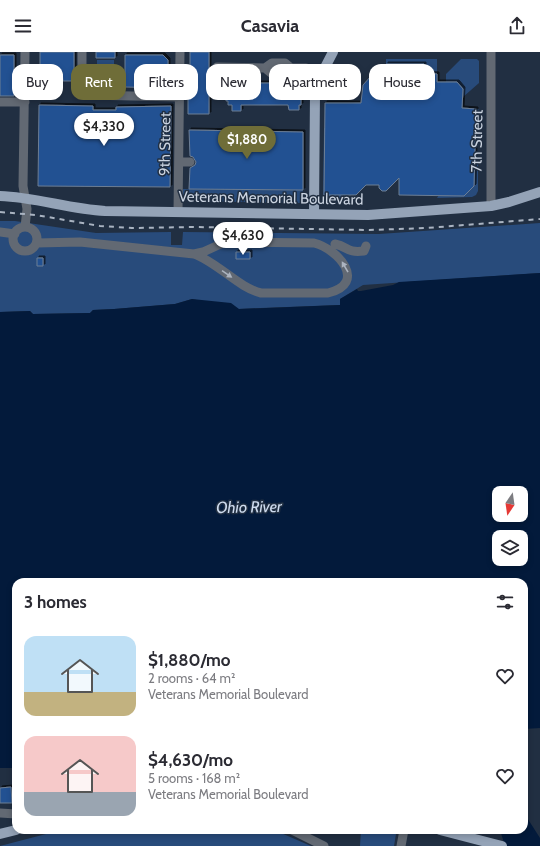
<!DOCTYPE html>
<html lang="en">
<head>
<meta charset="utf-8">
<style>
	body { margin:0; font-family:Cabin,sans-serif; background:#f2f2f3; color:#2b2b33; height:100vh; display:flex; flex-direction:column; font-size:15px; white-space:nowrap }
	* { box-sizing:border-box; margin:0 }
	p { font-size:13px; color:#7c7c81 }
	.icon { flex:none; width:22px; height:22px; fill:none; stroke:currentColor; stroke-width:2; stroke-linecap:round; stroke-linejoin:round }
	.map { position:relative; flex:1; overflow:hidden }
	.side { position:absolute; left:12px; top:526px; width:516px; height:256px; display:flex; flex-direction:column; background:#fff; border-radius:12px; box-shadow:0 2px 6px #0003 }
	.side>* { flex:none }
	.banner { position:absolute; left:12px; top:12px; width:516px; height:36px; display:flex; gap:8px }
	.needle { width:26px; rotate:193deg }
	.buttons { position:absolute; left:492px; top:434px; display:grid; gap:8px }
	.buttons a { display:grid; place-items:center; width:36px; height:36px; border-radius:8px; background:#fff; box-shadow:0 2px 6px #0003; font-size:20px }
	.price { position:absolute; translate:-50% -34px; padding:0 9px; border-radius:14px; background:#fff; color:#222; font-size:13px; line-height:26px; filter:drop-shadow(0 1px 2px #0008) }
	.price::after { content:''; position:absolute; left:50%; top:24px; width:12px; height:9px; margin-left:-6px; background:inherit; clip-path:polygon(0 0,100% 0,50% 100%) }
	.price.active { background:#6f6d38; color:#fff }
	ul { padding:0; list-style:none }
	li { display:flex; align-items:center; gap:12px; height:100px; padding:0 12px }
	li span { display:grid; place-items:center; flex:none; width:112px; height:80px; border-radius:12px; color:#555 }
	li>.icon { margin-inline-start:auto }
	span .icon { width:48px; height:48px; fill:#fffc; stroke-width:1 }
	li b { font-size:17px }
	h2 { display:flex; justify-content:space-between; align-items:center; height:48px; padding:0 12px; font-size:17px }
	.chip { padding:0 14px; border-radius:12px; background:#fff; box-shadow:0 2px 6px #0003; font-size:14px; line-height:36px }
	.chip.active { background:#6f6d38; color:#fff }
	header { display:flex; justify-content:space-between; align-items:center; height:52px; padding:0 12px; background:#fff; font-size:18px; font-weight:800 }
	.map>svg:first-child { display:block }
	.green { fill:#284b7b }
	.water { fill:#031a3b; fill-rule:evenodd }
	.building { fill:#225192; stroke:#6d7e94; filter:url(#shadow) }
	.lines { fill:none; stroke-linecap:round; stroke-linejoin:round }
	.minor-tunnel { stroke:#3a485a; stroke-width:9; stroke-dasharray:9 4.5; stroke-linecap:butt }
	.minor { stroke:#626973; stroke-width:9 }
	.major { stroke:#94a3b7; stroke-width:10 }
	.rail { stroke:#a9b3c1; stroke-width:2; stroke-dasharray:5 5; stroke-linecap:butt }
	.oneway { fill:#acb4c0 }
	.labels { text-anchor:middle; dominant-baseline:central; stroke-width:3; stroke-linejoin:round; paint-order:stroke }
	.street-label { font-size:15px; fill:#cbd4e1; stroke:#212f42 }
	.water-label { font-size:16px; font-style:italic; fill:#cfdcef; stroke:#212f42 }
</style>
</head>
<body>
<header><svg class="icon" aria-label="menu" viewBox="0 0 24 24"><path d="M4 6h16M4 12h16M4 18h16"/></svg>Casavia<svg class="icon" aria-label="share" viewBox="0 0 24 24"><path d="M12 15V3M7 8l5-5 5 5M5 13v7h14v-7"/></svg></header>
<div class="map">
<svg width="540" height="794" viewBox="0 0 540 794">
	<defs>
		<filter id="shadow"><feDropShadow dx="2" dy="-2" stdDeviation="0" flood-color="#0009"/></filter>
	</defs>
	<rect width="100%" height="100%" fill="#212f42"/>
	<!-- green -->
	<path class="green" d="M386 7H437V22L424 21V12H386Z
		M461 7H477L479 9V31L463 45V37L457 30H446V22Z
		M97 8H114V19H109V16H102V19H97Z
		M97 20H102V23H109V20L114 21V31H97Z
		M476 57H479V90H475Z
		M324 76H325L343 143 342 151H329L323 148Z
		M474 108 478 112V139L476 143 472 145 437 146 439 143H464L474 134Z
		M183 137 303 138 302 151 188 149 186 147H183Z
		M0 169H15L96 181 171 180V193H182L183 180 379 182 540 171V221L363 233 340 247V253L238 257 192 247 175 252 114 257 93 258 90 261 33 262 30 259 0 260Z
		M111 778H274L311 794H0L46 782Z
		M361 778H393L396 782 394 794H360Z"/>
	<!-- water -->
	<path class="water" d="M540 221V676L524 677V530H16V716H0V260L30 259 33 262 90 261 93 258 114 257 175 252 192 247 231 251 239 257 340 253V247L357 237 358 239H361L393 233 399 230ZM499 441H521V463H499ZM499 485H521V507H499Z
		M524 761 540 786V794H505L500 778H524Z"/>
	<!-- building -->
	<path class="building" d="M40 0H74V29H63L62 20 60 18 40 17Z
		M96 0H115V6H96Z
		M190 0H209V62H188V41L190 32Z
		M0 3H14V44H0Z
		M125 3H163L168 8V36L125 35Z
		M386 12H424V21L437 22V30H457L463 37 462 56 476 57 474 134 464 144 399 143V126L386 139H382L379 136V133H366L356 143H324L325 51H361L363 33 371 24 386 23Z
		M281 17 292 25 302 30 305 35 306 41H301V53H299V58H289L288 53H241V59H232V53H228V49H226V36H228V32H240V31H277V27L282 24 283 21Z
		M39 53 93 54V58H116V55L171 54 170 135 38 134Z
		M189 78 303 80V138L189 137 190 116 195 113 196 110 193 105 190 104Z
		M236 200H250V207H236Z
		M37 206H43V214H37Z
		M11 735 12 751H0V736Z"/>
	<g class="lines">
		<!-- minor-tunnel -->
		<path class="minor-tunnel" d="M277 21 287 20"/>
		<!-- minor -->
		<path class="minor" d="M82 0V37L86 43 180 45
			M217 15 265 16 272 11H285L291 16H306L322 21
			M265 16 271 21H277
			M53 23H57V39
			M42 39V22H46
			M0 50H25
			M179 110H190
			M491 154V0
			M178 160 180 0
			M25 175 27 157 23 134 25 0
			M13 187a12 12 0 1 1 24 0a12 12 0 1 1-24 0Z
			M0 180 15 182
			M37 191 80 190 194 202C217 210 239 236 261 241H328C368 231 338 197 314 191L225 190 203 200 194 202
			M335 192C349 195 346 201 364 199L366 194
			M0 761 16 762
			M292 778 324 794
			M401 794 404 778"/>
		<!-- major -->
		<path class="major" d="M0 144C35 145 69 157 105 159L368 163 491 154 509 150 540 140
			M314 162 315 40 319 27 333 0
			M440 778 502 794
			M0 782 16 778"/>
		<!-- rail -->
		<path class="rail" d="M0 160 36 163 100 174 132 176 193 175 369 178 427 176 540 167"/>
	</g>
	<!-- one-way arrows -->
	<defs><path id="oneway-solid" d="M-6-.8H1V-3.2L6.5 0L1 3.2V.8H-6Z"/></defs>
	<g class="oneway">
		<use href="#oneway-solid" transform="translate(345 215) rotate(-120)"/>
		<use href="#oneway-solid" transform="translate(227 222) rotate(34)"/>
	</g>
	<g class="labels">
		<!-- street labels -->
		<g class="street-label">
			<text transform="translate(477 89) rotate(-89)">7th Street</text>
			<text transform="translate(165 92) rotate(-89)">9th Street</text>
			<text transform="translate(271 146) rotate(1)">Veterans Memorial Boulevard</text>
		</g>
		<!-- water labels -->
		<g class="water-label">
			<text transform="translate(249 455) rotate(-1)">Ohio River</text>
		</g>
	</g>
</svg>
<div class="buttons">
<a><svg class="needle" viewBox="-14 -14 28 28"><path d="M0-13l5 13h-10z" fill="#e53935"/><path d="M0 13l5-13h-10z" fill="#7c7c81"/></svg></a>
<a><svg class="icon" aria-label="layers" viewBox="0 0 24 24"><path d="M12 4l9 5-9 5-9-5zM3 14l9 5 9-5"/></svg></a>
</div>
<b class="price" style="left:104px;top:95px">$4,330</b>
<b class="price active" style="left:247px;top:108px">$1,880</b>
<b class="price" style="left:243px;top:204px">$4,630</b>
<div class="banner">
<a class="chip">Buy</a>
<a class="chip active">Rent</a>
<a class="chip">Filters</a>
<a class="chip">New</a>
<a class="chip">Apartment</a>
<a class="chip">House</a>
</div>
<section class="side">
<h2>3 homes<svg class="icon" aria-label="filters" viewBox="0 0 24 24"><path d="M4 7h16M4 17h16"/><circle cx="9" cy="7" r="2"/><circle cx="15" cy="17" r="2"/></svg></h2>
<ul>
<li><span style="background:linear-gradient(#bfe0f5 70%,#c2b280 0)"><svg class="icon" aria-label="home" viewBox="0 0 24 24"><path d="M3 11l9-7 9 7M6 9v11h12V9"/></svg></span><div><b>$1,880/mo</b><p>2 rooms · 64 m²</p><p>Veterans Memorial Boulevard</p></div><svg class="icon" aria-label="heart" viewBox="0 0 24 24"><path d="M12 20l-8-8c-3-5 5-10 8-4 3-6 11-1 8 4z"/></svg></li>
<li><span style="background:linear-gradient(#f6c9c9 70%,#9aa5b1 0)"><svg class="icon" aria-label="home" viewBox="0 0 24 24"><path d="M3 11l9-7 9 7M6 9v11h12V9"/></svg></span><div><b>$4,630/mo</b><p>5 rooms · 168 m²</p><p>Veterans Memorial Boulevard</p></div><svg class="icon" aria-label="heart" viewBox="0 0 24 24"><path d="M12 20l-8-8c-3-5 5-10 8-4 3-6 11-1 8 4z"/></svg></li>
</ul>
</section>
</div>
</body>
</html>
